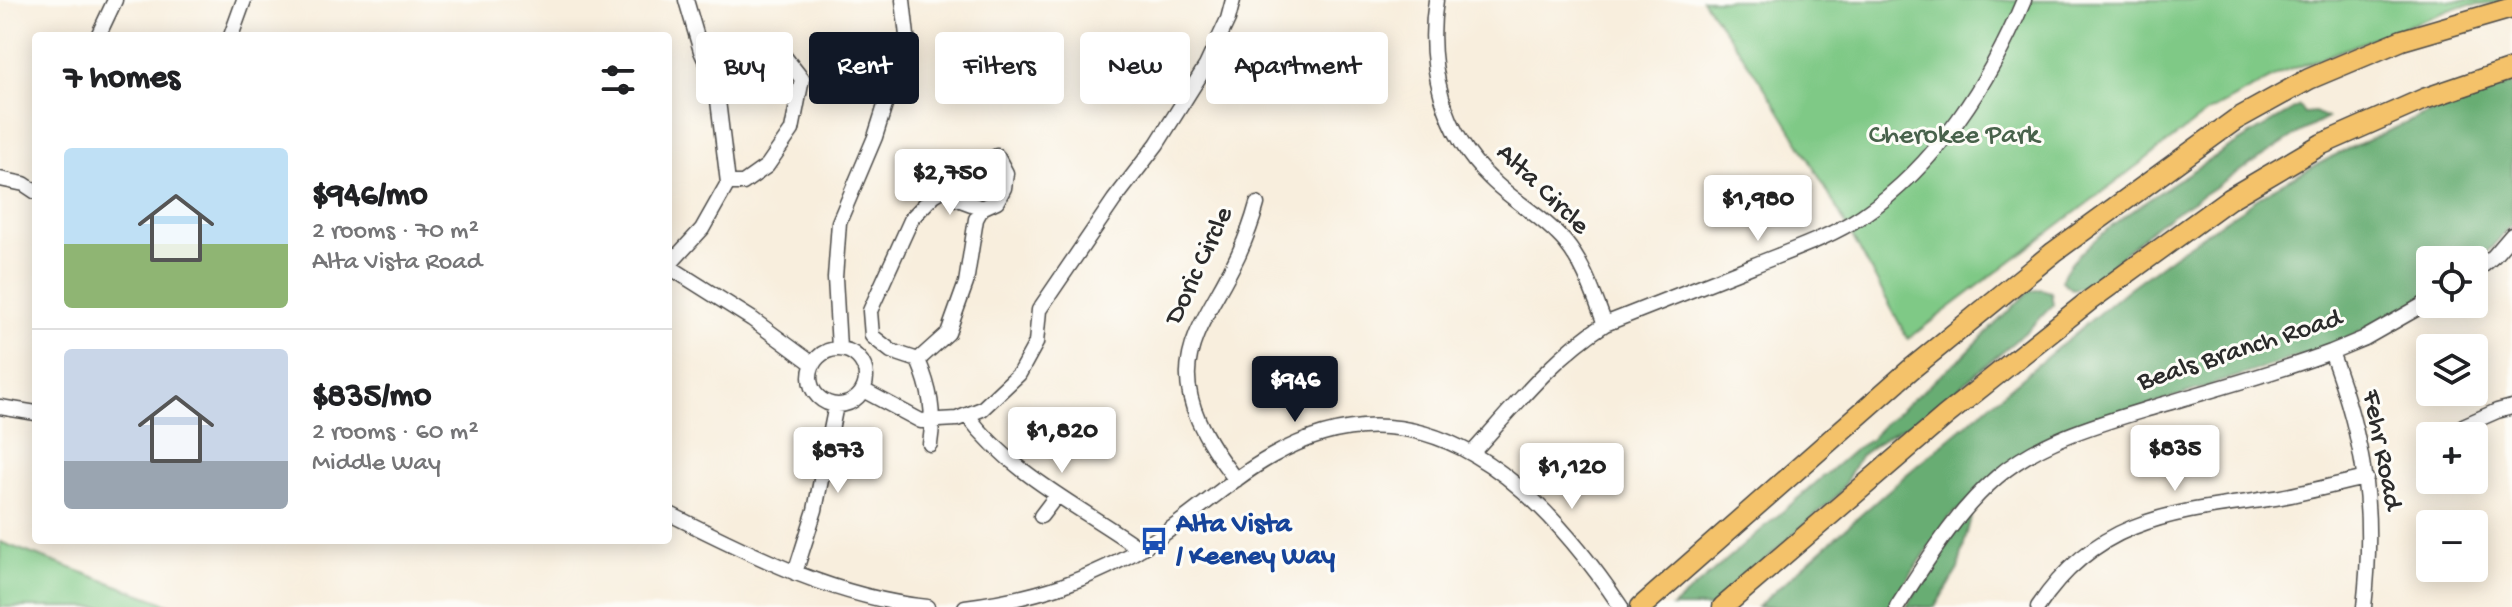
<!DOCTYPE html>
<html lang="en">
<head>
<meta charset="utf-8">
<style>
	body { margin:0; font-family:"Gochi Hand",sans-serif; background:#f6f6f6; color:#202124; height:100vh; display:flex; flex-direction:column; font-size:30px; white-space:nowrap }
	* { box-sizing:border-box; margin:0 }
	p { font-size:26px; color:#757577 }
	.icon { flex:none; width:44px; height:44px; fill:none; stroke:currentColor; stroke-width:2; stroke-linecap:round; stroke-linejoin:round }
	.map { position:relative; flex:1; overflow:hidden }
	.drawer { position:absolute; left:32px; top:32px; width:640px; height:512px; display:flex; flex-direction:column; background:#fff; border-radius:8px; box-shadow:0 4px 20px #0003 }
	.drawer>* { flex:none }
	.top-card { position:absolute; left:696px; top:32px; width:760px; height:72px; display:flex; gap:16px }
	.controls { position:absolute; left:2416px; top:246px; display:grid; gap:16px }
	.controls a { display:grid; place-items:center; width:72px; height:72px; border-radius:8px; background:#fff; box-shadow:0 4px 20px #0003; font-size:40px }
	.price { position:absolute; translate:-50% -68px; padding:0 18px; border-radius:8px; background:#fff; color:#222; font-size:26px; line-height:52px; filter:drop-shadow(0 2px 4px #0008) }
	.price::after { content:''; position:absolute; left:50%; top:48px; width:24px; height:18px; margin-left:-12px; background:inherit; clip-path:polygon(0 0,100% 0,50% 100%) }
	.price.current { background:#111827; color:#fff }
	ul { padding:0; list-style:none }
	li { display:flex; align-items:center; gap:24px; height:200px; padding:0 32px }
	li+li { border-top:2px solid #e0e0e0 }
	li span { display:grid; place-items:center; flex:none; width:224px; height:160px; border-radius:8px; color:#555 }
	li>.icon { margin-inline-start:auto }
	span .icon { width:96px; height:96px; fill:#fffc; stroke-width:1 }
	li b { font-size:34px }
	h2 { display:flex; justify-content:space-between; align-items:center; height:96px; padding:0 32px; font-size:34px }
	.tag { padding:0 28px; border-radius:8px; background:#fff; box-shadow:0 4px 20px #0003; font-size:28px; line-height:72px }
	.tag.current { background:#111827; color:#fff }
	.map>svg:first-child { display:block }
	.green { fill:#7fc986; stroke:#557a58; stroke-width:2 }
	.forest { fill:#67ad73; stroke:#496c4f; stroke-width:2 }
	.lines { fill:none; stroke-linecap:round; stroke-linejoin:round }
	.minor-casing { stroke:#4a4846; stroke-width:17 }
	.highway-casing { stroke:#4a4846; stroke-width:23 }
	.minor { stroke:#fff; stroke-width:14 }
	.highway { stroke:#f4c26a; stroke-width:20 }
	.labels { text-anchor:middle; dominant-baseline:central; stroke-width:6; stroke-linejoin:round; paint-order:stroke }
	.park-label { font-size:28px; fill:#48624b; stroke:#fdfcf7 }
	.street-label { font-size:28px; fill:#2b2b2b; stroke:#fdfcf7 }
	.transit-label { font-size:28px; font-weight:bold; fill:#164399; stroke:#fdfcf7; text-anchor:start }
</style>
</head>
<body>
<div class="map">
<svg width="2512" height="607" viewBox="0 0 2512 607">
	<rect width="100%" height="100%" fill="#fdfcf7"/>
	<filter id="ink" filterUnits="userSpaceOnUse"><feTurbulence type="fractalNoise" baseFrequency=".0125" numOctaves="2"/><feDisplacementMap in="SourceGraphic" scale="16" xChannelSelector="R" yChannelSelector="G"/><feConvolveMatrix kernelMatrix="1 2 1 2 8 2 1 2 1" color-interpolation-filters="sRGB"/></filter>
	<filter id="wash" filterUnits="userSpaceOnUse"><feTurbulence type="fractalNoise" baseFrequency=".006" numOctaves="4" result="noise"/><feDisplacementMap in="SourceGraphic" scale="32" xChannelSelector="R" yChannelSelector="G"/><feGaussianBlur stdDeviation="1.8" result="paint"/><feColorMatrix in="noise" values="0 0 0 0 0 0 0 0 0 0 0 0 0 0 0 0 0 1.4 0 .05"/><feComposite in="paint" operator="in"/></filter>
	<g filter="url(#wash)">
		<rect width="100%" height="100%" fill="#f8eedd"/>
		<!-- green -->
		<path class="green" d="M1702 0H2512V2L2458 7 2281 73 2208 112 1908 339C1845 223 1784 104 1702 0Z
			M0 542 176 607H0Z"/>
		<!-- forest -->
		<path class="forest" d="M2512 83V225L2474 266V260H2430V296L2336 344 2050 438 1950 517 1889 607H1757L1907 474 2128 289 2182 249 2275 187 2339 153 2440 108Z
			M2299 106 2304 113 2315 112 2327 118 2295 135 2158 224 2085 287 2072 289 2062 281C2065 241 2259 130 2299 106Z
			M2041 289 2051 292 2053 305 2028 330 1921 419 1887 436 1860 456 1839 494 1712 607H1672L1855 449 1870 440 1883 425 1964 355 2028 292Z
			M1972 513 1958 569 1935 607H1906L1958 528Z"/>
	</g>
	<g filter="url(#ink)">
		<g class="lines">
			<defs>
				<path id="minor" d="M686 0 701 51 716 84 728 183 702 229 668 266 752 319 813 364
					M1436 0C1426 64 1443 134 1491 179 1514 202 1544 217 1565 242 1585 266 1594 296 1605 324
					M98 36 115 0
					M231 36 244 0
					M716 84 724 62 759 45 784 56 802 79 792 130 767 166 743 183H728
					M997 156 1006 173 1004 188 997 201 982 208 976 219 966 283 948 333 918 360 891 351 872 336 870 311 912 218 934 195Z
					M0 179 24 184 36 192
					M947 186 955 198 982 208
					M2474 273 2494 256 2512 235
					M839 348 835 278 839 222 875 137 907 36 903 0
					M810 377a28 28 0 1 1 56 0a28 28 0 1 1-56 0Z
					M2331 352C2365 442 2375 511 2364 607
					M918 360C930 388 935 413 930 444
					M863 390 921 421 957 419 982 409 1019 374 1036 343 1039 310 1114 200 1157 144 1206 66 1228 19 1233 0
					M0 407 36 413
					M967 415C1012 475 1081 507 1140 549
					M2463 426 2497 411 2512 407
					M1472 453C1514 407 1553 357 1605 324 1654 305 1703 285 1752 266 1789 251 1829 238 1862 216 1937 165 1990 82 2024 0
					M1236 480C1132 347 1224 327 1257 204
					M668 513C752 555 833 597 927 607
					M1041 516 1057 495
					M795 573 815 510 836 405
					M965 607C1037 598 1092 580 1153 541 1194 515 1229 480 1272 456 1424 370 1541 488 1621 607
					M1897 607C1927 561 1955 513 1997 477 2040 440 2098 424 2151 408 2211 390 2272 374 2331 352L2365 338 2430 301
					M2038 607C2098 516 2177 512 2275 498 2306 493 2336 484 2366 478"/>
				<path id="highway" d="M1641 607 1910 370 2054 252 2235 120 2309 79 2402 40 2512 8
					M1723 607 1945 416 2090 300 2229 199 2322 144 2424 99 2512 69"/>
			</defs>
			<!-- minor casing -->
			<use href="#minor" class="minor-casing"/>
			<!-- highway casing -->
			<use href="#highway" class="highway-casing"/>
			<!-- minor -->
			<use href="#minor" class="minor"/>
			<!-- highway -->
			<use href="#highway" class="highway"/>
		</g>
	</g>
	<!-- icons -->
	<defs>
		<symbol id="bus-bare" viewBox="-9 -9 18 18"><path d="M-5-6H5V4H4V6H2V4H-2V6H-4V4H-5ZM-3.5-4V0h7V-4ZM-3.5 1.2v1.5H-2V1.2ZM2 1.2v1.5H3.5V1.2Z" fill="#1a4fb4" stroke="#fdfcf7" stroke-width="2.5" paint-order="stroke"/></symbol>
	</defs>
	<g fill-rule="evenodd">
		<use href="#bus-bare" x="1134" y="521" width="40" height="40"/>
	</g>
	<g class="labels">
		<!-- park labels -->
		<g class="park-label">
			<text x="1954" y="136">Cherokee Park</text>
		</g>
		<!-- street labels -->
		<g class="street-label">
			<text transform="translate(1542 190) rotate(44)">Alta Circle</text>
			<text transform="translate(1200 266) rotate(-65)">Doric Circle</text>
			<text transform="translate(2240 351) rotate(-18)">Beals Branch Road</text>
			<text transform="translate(2381 450) rotate(79)">Fehr Road</text>
		</g>
		<!-- transit labels -->
		<g class="transit-label">
			<text x="1176" y="525">Alta Vista<tspan x="1176" dy="32">/ Keeney Way</tspan></text>
		</g>
	</g>
</svg>
<div class="controls">
<a><svg class="icon" aria-label="locate" viewBox="0 0 24 24"><circle cx="12" cy="12" r="6"/><path d="M12 2v4M12 18v4M2 12h4M18 12h4"/></svg></a>
<a><svg class="icon" aria-label="layers" viewBox="0 0 24 24"><path d="M12 4l9 5-9 5-9-5zM3 14l9 5 9-5"/></svg></a>
<a>+</a>
<a>−</a>
</div>
<b class="price" style="left:950px;top:217px">$2,750</b>
<b class="price" style="left:1758px;top:243px">$1,980</b>
<b class="price current" style="left:1295px;top:424px">$946</b>
<b class="price" style="left:1062px;top:475px">$1,820</b>
<b class="price" style="left:2175px;top:493px">$835</b>
<b class="price" style="left:838px;top:495px">$873</b>
<b class="price" style="left:1572px;top:511px">$1,120</b>
<div class="top-card">
<a class="tag">Buy</a>
<a class="tag current">Rent</a>
<a class="tag">Filters</a>
<a class="tag">New</a>
<a class="tag">Apartment</a>
</div>
<section class="drawer">
<h2>7 homes<svg class="icon" aria-label="filters" viewBox="0 0 24 24"><path d="M4 7h16M4 17h16"/><circle cx="9" cy="7" r="2"/><circle cx="15" cy="17" r="2"/></svg></h2>
<ul>
<li><span style="background:linear-gradient(#bfe0f5 60%,#8fb573 0)"><svg class="icon" aria-label="home" viewBox="0 0 24 24"><path d="M3 11l9-7 9 7M6 9v11h12V9"/></svg></span><div><b>$946/mo</b><p>2 rooms · 70 m²</p><p>Alta Vista Road</p></div></li>
<li><span style="background:linear-gradient(#c9d6e8 70%,#9aa5b1 0)"><svg class="icon" aria-label="home" viewBox="0 0 24 24"><path d="M3 11l9-7 9 7M6 9v11h12V9"/></svg></span><div><b>$835/mo</b><p>2 rooms · 60 m²</p><p>Middle Way</p></div></li>
</ul>
</section>
</div>
</body>
</html>
